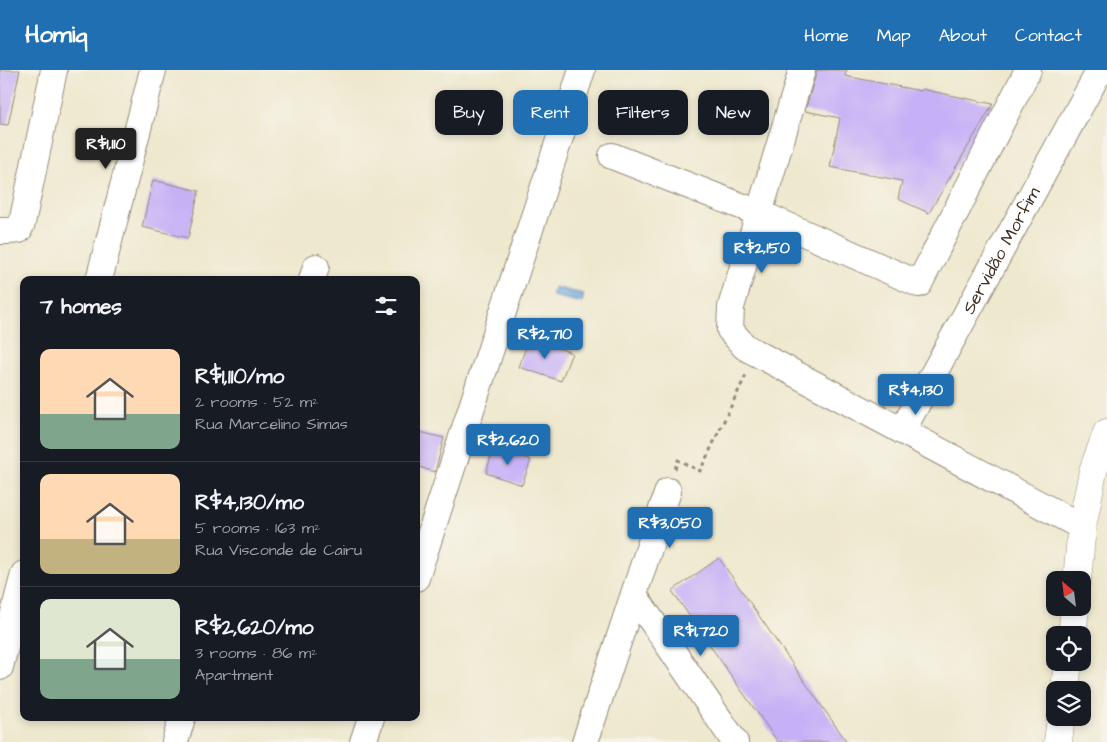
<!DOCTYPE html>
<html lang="en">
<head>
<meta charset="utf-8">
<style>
	body { margin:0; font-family:"Architects Daughter",sans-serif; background:#242831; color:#f1f3f6; height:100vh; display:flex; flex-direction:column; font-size:19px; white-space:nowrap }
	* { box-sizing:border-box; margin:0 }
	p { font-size:16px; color:#9ea1a6 }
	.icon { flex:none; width:28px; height:28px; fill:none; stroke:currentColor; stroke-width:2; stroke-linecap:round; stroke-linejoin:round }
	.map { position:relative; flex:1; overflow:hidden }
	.drawer { position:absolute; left:20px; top:206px; width:400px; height:445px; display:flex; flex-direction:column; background:#171b24; border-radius:10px; box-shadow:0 2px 8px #0003 }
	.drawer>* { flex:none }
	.banner { position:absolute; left:435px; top:20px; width:475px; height:45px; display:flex; gap:10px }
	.needle { width:32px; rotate:332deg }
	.tools { position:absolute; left:1046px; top:501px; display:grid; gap:10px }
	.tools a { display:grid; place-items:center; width:45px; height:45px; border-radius:10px; background:#171b24; box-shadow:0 2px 8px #0003; font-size:25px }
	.price { position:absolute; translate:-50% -42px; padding:0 11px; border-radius:5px; background:#1f6fb2; color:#fff; font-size:16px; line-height:32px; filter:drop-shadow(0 1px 2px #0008) }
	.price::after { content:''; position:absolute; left:50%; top:30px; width:15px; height:11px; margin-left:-8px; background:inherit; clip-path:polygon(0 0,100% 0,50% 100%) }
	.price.on { background:#222; color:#fff }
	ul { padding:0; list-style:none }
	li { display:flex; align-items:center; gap:15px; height:125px; padding:0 20px }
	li+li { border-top:1px solid #363941 }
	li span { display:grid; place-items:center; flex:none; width:140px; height:100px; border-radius:10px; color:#555 }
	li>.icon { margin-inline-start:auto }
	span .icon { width:60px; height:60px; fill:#fffc; stroke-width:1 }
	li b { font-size:21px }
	h2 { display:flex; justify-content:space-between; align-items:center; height:60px; padding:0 20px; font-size:21px }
	.tag { padding:0 18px; border-radius:10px; background:#171b24; box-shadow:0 2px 8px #0003; font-size:18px; line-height:45px }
	.tag.on { background:#1f6fb2; color:#fff }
	header { display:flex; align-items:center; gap:30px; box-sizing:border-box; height:70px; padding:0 25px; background:#1f6fb2; color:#fff }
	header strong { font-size:24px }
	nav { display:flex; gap:28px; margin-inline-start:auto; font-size:18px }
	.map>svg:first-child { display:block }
	.water { fill:#69a7db; stroke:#52687c }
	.building { fill:#c6b1f7 }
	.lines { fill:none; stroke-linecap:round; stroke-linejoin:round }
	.minor-casing { stroke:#948976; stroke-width:28 }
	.major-casing { stroke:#948976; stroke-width:29 }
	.path { stroke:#948976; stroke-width:3; stroke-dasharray:4 4; stroke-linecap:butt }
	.minor { stroke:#fff; stroke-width:26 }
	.major { stroke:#fff; stroke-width:28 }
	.labels { text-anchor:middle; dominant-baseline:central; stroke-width:4; stroke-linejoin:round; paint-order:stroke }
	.street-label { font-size:18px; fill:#3b2a1e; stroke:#f7f3e8 }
</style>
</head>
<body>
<header>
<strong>Homiq</strong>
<nav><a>Home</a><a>Map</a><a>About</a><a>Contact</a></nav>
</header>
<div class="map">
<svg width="1107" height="672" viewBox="0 0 1107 672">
	<rect width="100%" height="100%" fill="#f7f3e8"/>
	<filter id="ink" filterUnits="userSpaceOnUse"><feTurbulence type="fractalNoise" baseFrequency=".02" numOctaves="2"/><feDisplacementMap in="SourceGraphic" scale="10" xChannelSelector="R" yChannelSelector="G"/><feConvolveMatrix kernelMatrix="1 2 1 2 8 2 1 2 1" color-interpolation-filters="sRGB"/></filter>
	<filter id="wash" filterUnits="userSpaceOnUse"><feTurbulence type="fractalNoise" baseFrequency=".0096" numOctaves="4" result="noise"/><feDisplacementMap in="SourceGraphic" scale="20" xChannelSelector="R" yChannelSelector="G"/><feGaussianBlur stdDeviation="1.12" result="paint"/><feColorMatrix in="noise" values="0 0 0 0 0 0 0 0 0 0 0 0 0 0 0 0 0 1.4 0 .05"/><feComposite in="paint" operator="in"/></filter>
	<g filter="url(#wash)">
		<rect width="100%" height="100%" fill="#eee8ce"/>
		<!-- water -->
		<path class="water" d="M554 217 584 224 582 233 552 226Z"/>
		<g id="blocks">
			<!-- building -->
			<path class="building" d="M0 0H20L8 55 0 54Z
				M817 0H847L845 6 921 21V19L993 34 929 143 898 129 902 111 830 97 840 48 805 41 816 4Z
				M153 110 199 121 188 168 142 157Z
				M529 268 572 283 561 311 519 297Z
				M416 361 444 368 435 402 416 396Z
				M494 377 531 390 522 415 486 403Z
				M719 488 802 608 847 672H778L739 617 672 521Z"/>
		</g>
	</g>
	<g filter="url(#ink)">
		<use href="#blocks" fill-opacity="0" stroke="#948976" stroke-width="1"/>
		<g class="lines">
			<defs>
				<g id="minor">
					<path d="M802 0 731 237 730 260 745 277 1082 457"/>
					<path d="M612 86 759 143 919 214 1028 0"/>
					<path d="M0 161H8L19 160 22 153 54 0"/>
					<path d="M99 210 153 0"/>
					<path d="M312 210 316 197"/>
					<path id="s1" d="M902 361 1100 0"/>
					<path d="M416 508 582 0"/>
					<path d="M634 525 735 672"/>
					<path d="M0 597 24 504"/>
					<path d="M175 672 182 648"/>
					<path d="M363 672 371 648"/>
					<path d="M585 672 668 421"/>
				</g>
				<path id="major" d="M1105 0H1107
					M1077 510 1082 457 1093 401 1107 363
					M1072 565 1075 538
					M1065 620 1068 592
					M1058 672 1061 648"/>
			</defs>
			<!-- minor casing -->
			<use href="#minor" class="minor-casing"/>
			<!-- major casing -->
			<use href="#major" class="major-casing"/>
			<!-- path -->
			<path class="path" d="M675 399 678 390 700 401 746 305"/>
			<!-- minor -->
			<use href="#minor" class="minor"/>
			<!-- major -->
			<use href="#major" class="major"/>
		</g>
	</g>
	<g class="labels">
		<!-- street labels -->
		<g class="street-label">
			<text stroke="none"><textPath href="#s1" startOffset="206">Servidão Morfim</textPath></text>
		</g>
	</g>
</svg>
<div class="tools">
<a><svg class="needle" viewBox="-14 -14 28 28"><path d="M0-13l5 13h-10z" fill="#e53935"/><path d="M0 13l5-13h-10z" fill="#9ea1a6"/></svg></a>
<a><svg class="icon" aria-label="locate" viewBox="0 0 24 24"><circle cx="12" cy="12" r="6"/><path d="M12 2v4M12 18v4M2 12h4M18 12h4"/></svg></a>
<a><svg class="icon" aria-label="layers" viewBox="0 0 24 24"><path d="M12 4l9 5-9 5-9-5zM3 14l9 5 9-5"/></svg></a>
</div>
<b class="price on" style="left:106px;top:100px">R$1,110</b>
<b class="price" style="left:762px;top:204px">R$2,150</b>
<b class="price" style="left:545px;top:290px">R$2,710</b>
<b class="price" style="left:916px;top:346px">R$4,130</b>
<b class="price" style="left:508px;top:396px">R$2,620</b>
<b class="price" style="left:670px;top:479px">R$3,050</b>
<b class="price" style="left:701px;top:587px">R$1,720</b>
<div class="banner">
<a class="tag">Buy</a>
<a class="tag on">Rent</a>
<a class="tag">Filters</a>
<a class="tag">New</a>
</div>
<section class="drawer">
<h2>7 homes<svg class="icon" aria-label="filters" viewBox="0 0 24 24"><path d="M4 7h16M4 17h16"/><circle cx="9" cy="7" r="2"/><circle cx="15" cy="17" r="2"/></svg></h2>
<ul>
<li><span style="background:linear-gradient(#ffd9b3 65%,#7fa58c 0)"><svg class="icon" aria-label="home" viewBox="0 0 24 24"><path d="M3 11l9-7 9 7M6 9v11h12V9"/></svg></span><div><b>R$1,110/mo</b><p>2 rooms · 52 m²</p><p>Rua Marcelino Simas</p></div></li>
<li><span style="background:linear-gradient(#ffd9b3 65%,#c2b280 0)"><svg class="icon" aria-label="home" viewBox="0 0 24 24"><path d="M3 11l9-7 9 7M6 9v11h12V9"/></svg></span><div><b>R$4,130/mo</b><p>5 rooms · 163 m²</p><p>Rua Visconde de Cairu</p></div></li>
<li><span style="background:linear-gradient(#dfe7d0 60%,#7fa58c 0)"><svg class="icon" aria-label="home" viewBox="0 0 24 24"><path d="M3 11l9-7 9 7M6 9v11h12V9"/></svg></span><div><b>R$2,620/mo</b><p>3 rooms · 86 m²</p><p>Apartment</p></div></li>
</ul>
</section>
</div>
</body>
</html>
